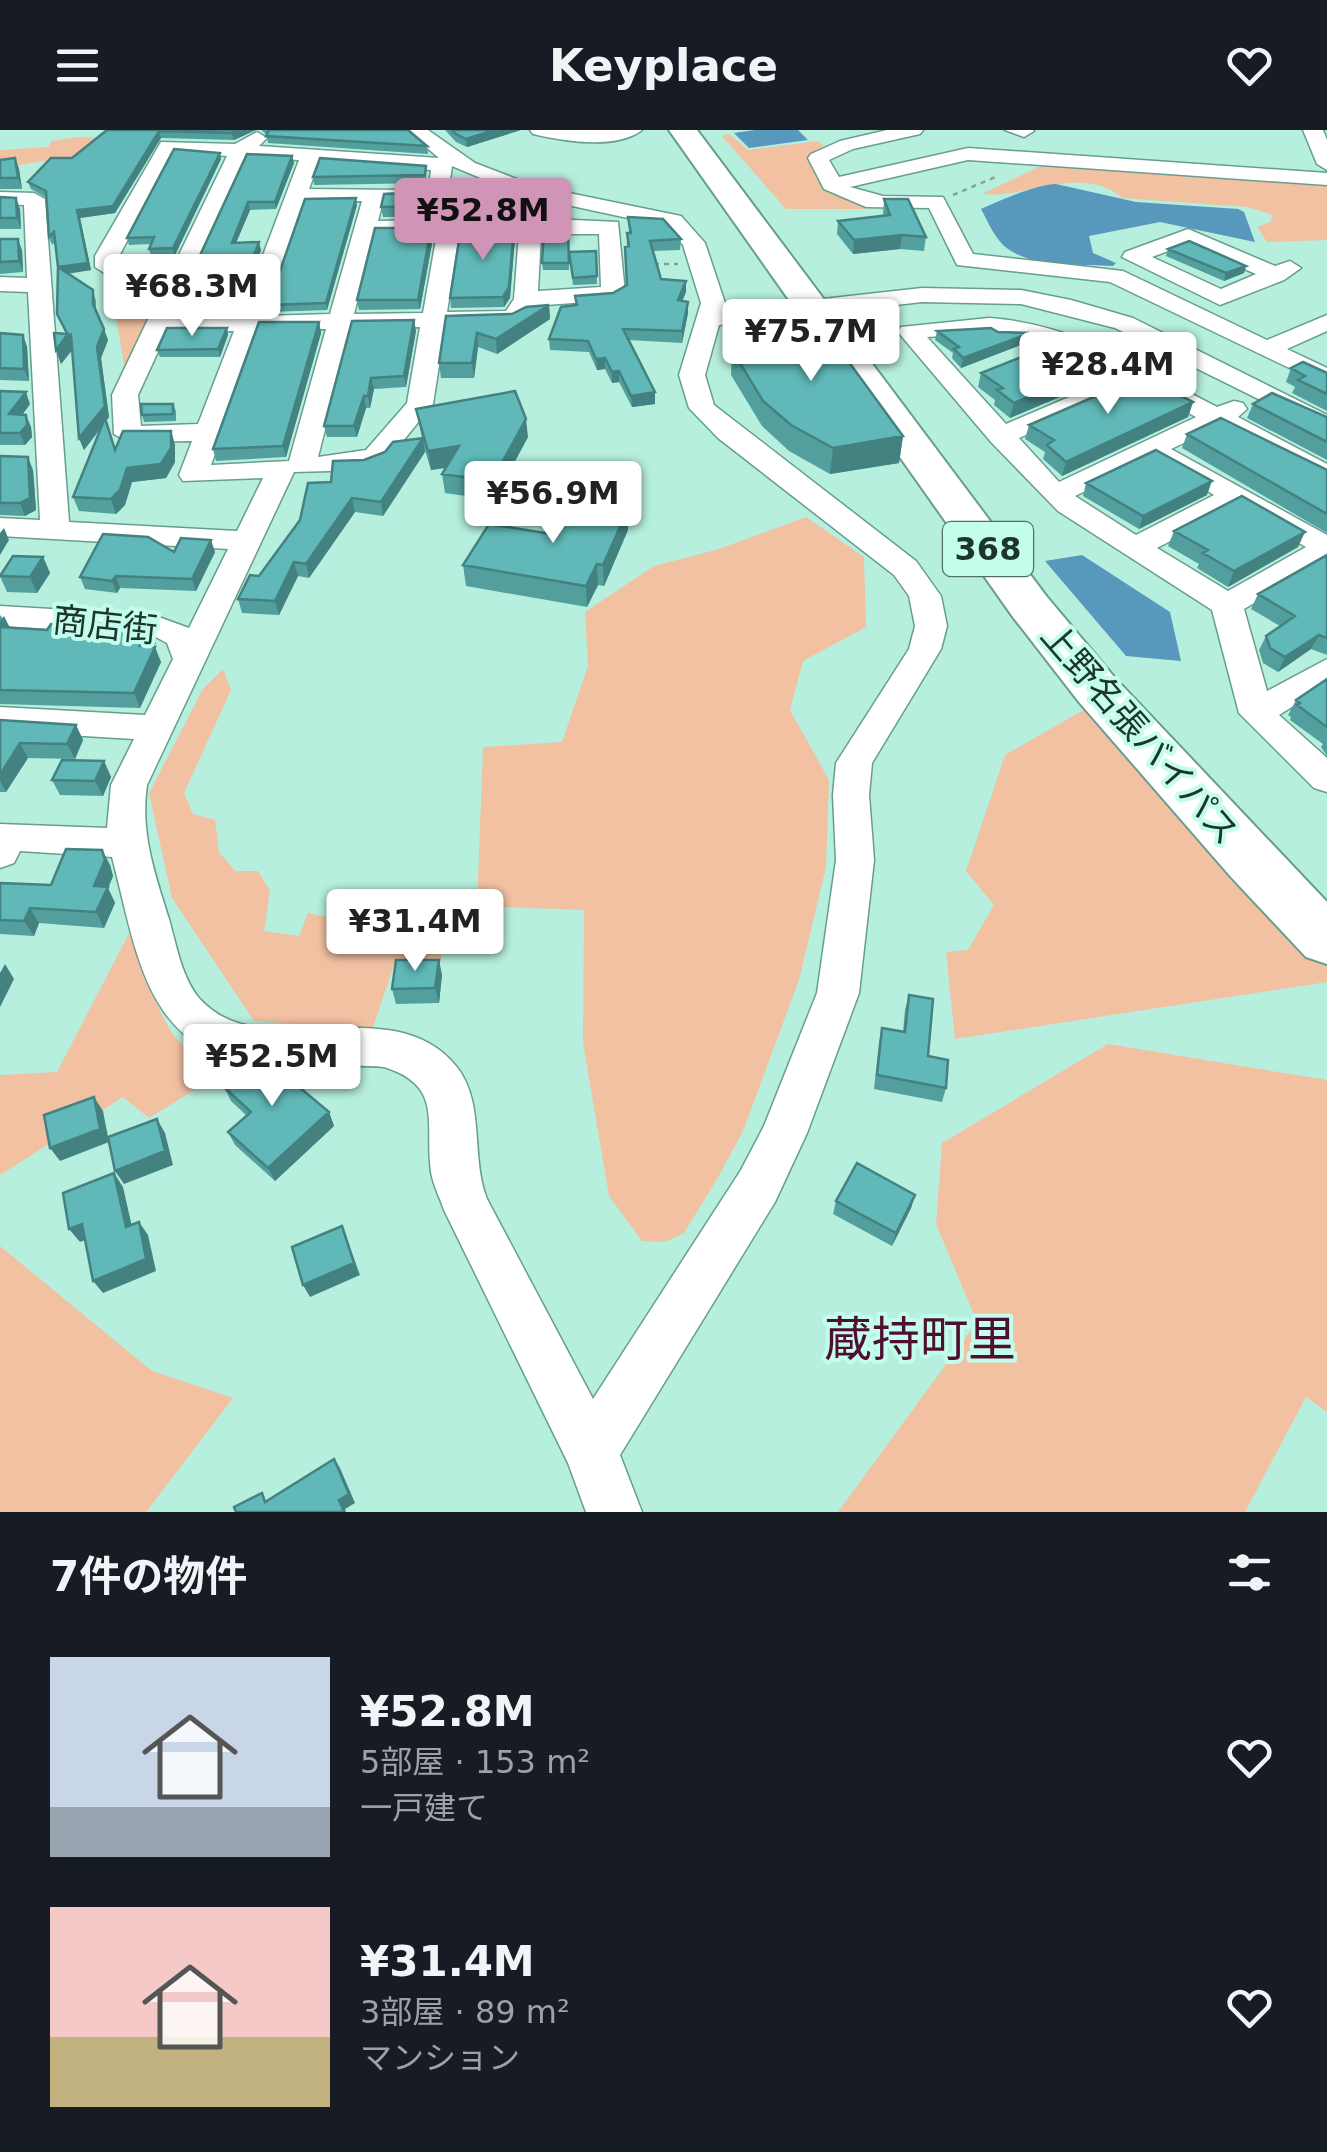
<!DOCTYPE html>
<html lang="ja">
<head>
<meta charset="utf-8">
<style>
	body { margin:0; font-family:"DejaVu Sans","Noto Sans JP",sans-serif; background:#242831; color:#f1f3f6; height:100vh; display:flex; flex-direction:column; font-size:38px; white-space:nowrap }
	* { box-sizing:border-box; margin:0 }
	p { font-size:32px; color:#9ea1a6 }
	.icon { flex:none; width:55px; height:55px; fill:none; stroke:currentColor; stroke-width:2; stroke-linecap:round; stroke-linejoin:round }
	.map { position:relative; height:1382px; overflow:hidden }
	.side { display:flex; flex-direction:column; background:#171b24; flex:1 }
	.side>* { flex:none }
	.price { position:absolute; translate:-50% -85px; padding:0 22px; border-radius:10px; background:#fff; color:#222; font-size:32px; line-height:65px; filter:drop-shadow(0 2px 5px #0008) }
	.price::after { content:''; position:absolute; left:50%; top:60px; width:30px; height:22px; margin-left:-15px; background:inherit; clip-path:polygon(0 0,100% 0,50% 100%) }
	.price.on { background:#d094b6; color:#111 }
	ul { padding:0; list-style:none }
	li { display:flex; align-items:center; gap:30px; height:250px; padding:0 50px }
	li span { display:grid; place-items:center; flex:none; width:280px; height:200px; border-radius:0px; color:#555 }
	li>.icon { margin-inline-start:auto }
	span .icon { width:120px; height:120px; fill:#fffc; stroke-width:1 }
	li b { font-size:42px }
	h2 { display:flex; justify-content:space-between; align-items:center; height:120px; padding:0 50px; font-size:42px }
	header { display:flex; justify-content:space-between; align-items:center; height:130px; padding:0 50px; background:#171b24; font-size:45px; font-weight:700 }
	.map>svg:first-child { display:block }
	.green { fill:#f2c1a2 }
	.water { fill:#5798bc }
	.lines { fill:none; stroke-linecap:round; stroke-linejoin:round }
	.minor-casing { stroke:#679e8e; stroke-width:3 }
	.highway-casing { stroke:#679e8e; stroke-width:4 }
	.path { stroke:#7ba79a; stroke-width:2.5; stroke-dasharray:5 5; stroke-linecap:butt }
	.minor { fill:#fff; fill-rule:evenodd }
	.highway { fill:#fff; fill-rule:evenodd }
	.wall { fill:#539f9e }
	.shaded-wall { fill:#438281 }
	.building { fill:#60b9b8; stroke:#438281; stroke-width:2.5 }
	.labels { text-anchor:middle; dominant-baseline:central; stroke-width:8; stroke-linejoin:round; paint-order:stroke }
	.shield { fill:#c3fdeb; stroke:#507167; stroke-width:2.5 }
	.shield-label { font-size:32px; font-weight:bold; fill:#1e352f }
	.street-label { font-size:35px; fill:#1e352f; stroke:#c3fdeb }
	.near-quarter-label { font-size:48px; fill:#500f30; stroke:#c3fdeb }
</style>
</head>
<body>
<header><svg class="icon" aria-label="menu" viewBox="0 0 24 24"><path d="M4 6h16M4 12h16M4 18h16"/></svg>Keyplace<svg class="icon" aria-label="heart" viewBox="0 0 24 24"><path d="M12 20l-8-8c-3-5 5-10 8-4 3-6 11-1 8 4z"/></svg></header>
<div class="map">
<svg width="1327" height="1382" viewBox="0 0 1327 1382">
	<rect width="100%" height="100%" fill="#b6efde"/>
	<!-- green -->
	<path class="green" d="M729 4 748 20 817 11 824 15 809 29 821 57 867 79H786L722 6Z
		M78 7 127 8 125 18 0 38V20L48 17 52 11Z
		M1047 33 1327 53V110L1267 112 1257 97 1270 92 1273 85 1248 77 1123 68C1080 33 1027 69 982 64Z
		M108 141 177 142 127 251Z
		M806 387 864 427 866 497 803 531 790 580 829 650 826 737 799 850 743 1001 720 1044 684 1103 665 1112 642 1111 609 1066 583 913 584 780 477 776 483 617 562 612 588 536 585 482 654 436 719 419Z
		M223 539 231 560 184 663 193 684 215 690 219 722 235 741H258L270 761 264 801 299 806 308 783 361 795 442 796 441 831 394 835 372 900 254 891 172 768 149 663 203 559Z
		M1092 575 1327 833V852L955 909 946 822 968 820 994 775 966 741 1005 625Z
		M136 790C148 836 154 911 206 929 215 932 228 932 238 933L149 988 123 967 0 1045V945L57 942Z
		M1108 914 1327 950V1282L1306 1267 1245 1382H838L977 1192 936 1094 942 1013Z
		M0 1116 152 1241 233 1268 146 1382H0Z"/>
	<!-- water -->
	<path class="water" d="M755 0H798L808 10 749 18 734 3Z
		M1056 54 1136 72 1238 79 1244 82 1255 112 1160 92 1089 106 1093 123 1116 133 1113 136C1081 134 1035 138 1008 119 996 111 988 92 981 79 1000 70 1035 55 1056 54Z
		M1082 425 1170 482 1181 531 1126 526 1045 431Z"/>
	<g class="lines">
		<defs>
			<path id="minor" d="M406 0H428L475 33 535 56 681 86 705 113 725 173 723 180 922 158 1021 160 1071 170 1133 188 1327 285V303L1115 198 1021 174 922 172 719 195 705 245 714 275 916 431 941 466 947 496 941 519 872 633 869 665 874 730 859 863 807 1003 775 1072 620 1325 642 1382H586L568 1333 444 1080C440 1068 433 1055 431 1042 424 994 445 956 384 937 348 934 312 938 276 936 146 930 139 830 112 727L20 721 14 733 0 738V694L107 698 111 655 134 609 0 601V577L145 585 173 529 167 513 152 505 0 496V476L153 485 189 498 228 419 0 406V388L40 390 28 162 0 161V147L27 148 24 75 0 74V62L34 63 45 69 69 392 237 401 263 348 183 351 179 345 192 311 128 312 114 304 112 265 170 143 106 144 95 137V126L161 12 235 14 257 2 267 8 259 16 439 28ZM174 22 227 26 177 129 117 130ZM246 27 299 30 240 186 173 187ZM319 32 431 40 428 63C441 74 483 73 496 62L486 56 449 57 452 36 521 65 665 96 683 115 701 173 679 245 689 278 718 308 894 445 909 466 915 496 909 519 836 633 833 665 836 730 817 863 764 996 741 1040 593 1269 487 1069C470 1026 486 973 456 936 391 856 262 939 199 868 182 848 176 814 169 789 155 744 140 703 147 655L294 342 365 340 386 332 433 274 445 197 513 195 522 193 533 176 613 170 625 163 618 92 530 88 378 91 383 71 402 68 405 64 402 60 309 59ZM362 71 330 184 264 186 304 72ZM374 104H437L423 183 354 184ZM459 104H519L514 169 506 181 447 182ZM541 104H599L601 157 538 161ZM420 197 407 273 366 320 318 327 351 198ZM326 199 289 331 211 335 259 200ZM234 201 198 294 141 296 138 265 167 202Z
				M530 0H642C616 20 563 11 533 4Z
				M887 0H923L920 4 853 19 829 30 839 47 968 18 1327 43V55L968 30 850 57 883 66 943 67 973 124 1123 141 1267 210 1327 185V201L1287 219 1327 238V256L1110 152 957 135 929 78 866 77 824 59 808 28 811 24 840 11Z
				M1005 0H1033L1034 1 1024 7Z
				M1303 0H1323L1327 10V40L1317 34Z
				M1188 99 1275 136 1290 131 1301 138 1284 150 1220 175 1122 127 1125 122ZM1187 114 1256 144 1221 159 1152 127Z
				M989 188C1076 194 1142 238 1217 277L1234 271 1243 273 1247 279 1238 287 1327 334V354L1216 298 1171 319 1327 405V431L1244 479 1267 561 1327 529V555L1279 585 1327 628V662L1314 658 1239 583 1212 480 1058 381 991 312 898 202 901 197ZM989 203 1058 214 1118 246 1006 294 927 207ZM1138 256 1196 287 1059 352 1019 308ZM1154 328 1214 365 1136 405 1075 366ZM1236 377 1306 417 1228 461 1157 418Z"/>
			<path id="highway" d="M669 0H697L1047 467 1115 548 1327 772V834L1306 827 1231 747 1079 572 1013 487Z"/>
		</defs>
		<!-- minor casing -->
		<use href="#minor" class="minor-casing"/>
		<!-- highway casing -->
		<use href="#highway" class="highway-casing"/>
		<!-- path -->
		<path class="path" d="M953 65 998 46
			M654 134H678"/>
		<!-- minor -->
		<use href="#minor" class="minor"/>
		<!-- highway -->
		<use href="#highway" class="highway"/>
	</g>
	<!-- wall -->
	<path class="wall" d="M107 0H256L234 10 161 8 115 83 80 88 91 140 68 144 93 160 96 171V182L108 210 101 228 109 287 106 291 115 319 171 301 175 315V332L166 348 132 352 125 375 116 384 79 381 73 367 101 298 84 320 79 308 72 220 61 234 56 220 66 204 57 184 58 137 55 112 52 115 49 107 47 68 31 59 28 52 72 28Z
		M261 0H408L427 16 428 24 268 13 267 5Z
		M445 0H521L467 17 456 12Z
		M247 24 292 26 294 33 276 79 250 80 236 113 261 120 237 182 179 183 177 175Z
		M15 28 19 39 22 59H0V30Z
		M221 29 175 125 151 126 149 119 151 114 129 115 127 108Z
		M426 36V53L314 55 313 47Z
		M479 59 480 68H567V86L383 87 381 77Z
		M0 67 20 79 21 99H0Z
		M884 69 926 107 924 121 900 119 853 124 837 104 838 91 883 86Z
		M357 75 327 180 269 182 268 175Z
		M628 87 681 109 680 120 653 121 661 149 686 162 682 171 688 183 682 213 629 210 655 274 632 277 619 252 612 253 605 239 597 240 589 222 550 220 549 209 576 175 613 163 626 155 627 103H629Z
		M431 98 433 108 420 179 359 180 357 170Z
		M514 98 515 108 510 168 504 177 451 178 450 168Z
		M568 101 569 140H543L542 133Z
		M0 109 22 120 23 142 0 144Z
		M1168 119 1246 136 1244 143 1224 151 1166 126Z
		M596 121 597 154 573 155 569 122Z
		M549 175 550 189 497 224 478 217 474 248H441L439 233 446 186 512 184Z
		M732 182 782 208 903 306 899 333 830 344 789 321 762 296 731 245 732 220 734 219 735 214 731 207Z
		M319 192 321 203 286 327 216 331 213 319Z
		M416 201 406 257 374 259 370 278H366L357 307H327L324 296Z
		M937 201 1028 212 961 238 952 228 953 223 935 210Z
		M0 203 23 205 27 217 29 251 0 250Z
		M228 205 220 227H160L157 220Z
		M1291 238 1327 243V281L1292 263 1295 257 1286 252Z
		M981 243 1109 246 1010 288 994 275 995 270 978 257Z
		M0 261 30 274 22 285H26L31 297 32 307 25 315H0Z
		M1193 272 1188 287 1062 346 1043 329 1045 322 1025 309 1029 295Z
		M173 274 176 281V291L144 292 142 285Z
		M1253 274 1327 287V330L1247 288Z
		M416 279 528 307 494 370 445 363 442 344 446 338 431 340 424 317 425 322 383 386 355 382 309 448 298 446 279 485 242 483 238 469 259 446 331 352 364 330 422 308Z
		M1187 304 1327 340V403L1182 318Z
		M0 326 33 340 36 380 25 386 0 385Z
		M1086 353 1207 365 1139 399 1083 366Z
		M628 400 604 456 598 455 587 477 466 456 463 435 551 404Z
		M1174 401 1298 417 1228 457 1197 438 1199 434 1168 416Z
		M174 422H215L196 461 120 458 117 463 85 459 80 447Z
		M1327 425V525L1311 519 1278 542 1263 533 1259 520 1266 506 1280 496 1251 479 1258 464Z
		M43 427 50 443 37 463 7 462 0 446Z
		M0 485 10 497 156 513 154 517 161 532 140 578 0 574Z
		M1327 549V626L1321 617 1323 614 1290 590 1291 587 1288 585 1296 570Z
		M0 590 76 595 83 610 75 629 28 628 6 662H0Z
		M104 631 111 647 103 666 60 665 52 650Z
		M102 720 110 735 113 746 108 758 115 773 104 798 39 793 34 806 0 804V753L51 755Z
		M442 845 439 873 396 874 392 859Z
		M909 865 928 926 946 958 942 972 874 959 879 913 882 898 903 902 905 880Z
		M296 929 302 943 292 951 329 982 334 996 275 1051 235 1015 228 1002 247 986 231 971 224 957Z
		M915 1065 911 1078 892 1116 833 1084 836 1071Z"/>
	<!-- shaded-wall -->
	<path class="shaded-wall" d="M239 0H256L234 10 232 3Z
		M495 0H521L467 17 466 9Z
		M159 1 161 8 115 83 80 88 91 140 61 144 58 137 77 80Z
		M220 23 221 29 175 125 173 118Z
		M292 26 294 33 276 79 275 72Z
		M15 28 19 39 22 59 18 48Z
		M16 68 20 79 21 99 17 88Z
		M356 68 357 75 327 180 326 173Z
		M248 72 250 80 233 120 232 113Z
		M431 98 433 108 420 179 418 170Z
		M514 98 515 108 510 168 504 177 503 167Z
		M902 105 900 119 853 124 854 110Z
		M18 109 22 120 23 142 19 131Z
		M259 112 261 120 237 182 235 175Z
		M1246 136 1244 143 1224 151 1226 143Z
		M686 151V162L678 181V170Z
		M688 172V183L682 213V201Z
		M549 175 550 189 497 224 496 209Z
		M414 190 416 201 406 257 404 246Z
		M319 192 321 203 286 327 283 316Z
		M227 198 228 205 220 227 218 219Z
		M104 199 108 210 101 228 109 287 84 320 79 308 97 217Z
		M477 203 478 217 474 248 472 233Z
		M1030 203 1028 212 961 238 963 228Z
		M68 204 73 219 61 234 56 220Z
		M23 205 27 217 29 251 24 239Z
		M605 228V239L597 240 596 229Z
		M1114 231 1109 246 1010 288 1014 273Z
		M619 241V252L612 253V242Z
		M371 248 374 259 370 278 368 266Z
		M26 262 30 274 14 296 9 284Z
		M655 262V274L632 277 631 266Z
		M364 266 366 278 357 307 354 296Z
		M1193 272 1188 287 1062 346 1066 332Z
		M26 285 31 297 32 307 25 315 20 303Z
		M526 289 528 307 494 370 492 351Z
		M171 301 175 315V332L166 348 132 352 125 375 116 384 111 369 127 338Z
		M903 306 899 333 830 344 833 318Z
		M423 308 425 322 383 386 381 372Z
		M459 316 461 335 431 340 428 321Z
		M28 327 33 340 36 380 25 386 20 373Z
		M1212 351 1207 365 1139 399 1143 386Z
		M352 368 355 382 309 448 306 434Z
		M628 379V400L604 456 603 435Z
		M4 398 9 410 0 425V403Z
		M1305 402 1298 417 1228 457 1234 441Z
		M211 410 215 422 196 461 192 449Z
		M43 427 50 443 37 463 30 447Z
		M294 432 298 446 279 485 275 471Z
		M597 434 598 455 587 477 586 456Z
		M116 446 120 458 117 463 112 451Z
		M4 486 11 500 0 502V492Z
		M150 498 156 513 146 531 140 516Z
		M1319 505 1311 519 1278 542 1285 527Z
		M155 517 161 532 140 578 134 563Z
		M76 595 83 610 75 629 67 614Z
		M20 613 28 628 6 662 0 650V645Z
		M104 631 111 647 103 666 95 651Z
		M102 720 110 735 113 746 108 758 115 773 104 798 96 782 94 756Z
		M30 778 39 793 34 806 24 791Z
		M439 830 442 845 439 873 435 858Z
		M5 834 14 849 0 877V843Z
		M296 929 302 943 287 956 281 942Z
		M94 967 103 981 109 1012 60 1031 50 1018Z
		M329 982 334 996 275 1051 268 1038Z
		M157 989 165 1003 173 1035 124 1054 115 1041Z
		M114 1043 123 1057 135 1110 126 1097Z
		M915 1065 911 1078 892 1116 896 1103Z
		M139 1092 148 1105 156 1141 103 1163 93 1151Z
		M82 1094 92 1107 80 1112 69 1099Z
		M342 1096 360 1145 310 1167 303 1155Z
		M334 1329 340 1338 355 1373 345 1379 346 1382H344L339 1370Z"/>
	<!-- building -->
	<path class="building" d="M107 0H239L232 3 159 1 113 76 77 80 88 133 58 137 54 102 49 107 46 61 28 52 51 28H72Z
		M269 0H408L427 16 266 6Z
		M452 0H495L466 9 456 4Z
		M174 19 220 23 173 118 149 119 154 107 127 108Z
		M247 24 292 26 275 72H248L232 113 259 112 235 175H177Z
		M15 28 18 48H0V30Z
		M320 28 426 36 425 45 313 47Z
		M479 59 477 68H567V76L381 77 384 64Z
		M0 67 16 68 17 88H0Z
		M356 68 326 173 268 175 305 69Z
		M884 69H908L926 107 902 105 854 110 838 91 890 85Z
		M628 87 663 89 681 109 650 111 661 149 686 151 678 170 688 172 682 201 623 199 655 262 631 266 619 241 612 242 605 228 596 229 588 211 549 209 561 177 577 175 575 166 613 163 627 155 625 117 629 116 627 103H631Z
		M375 98H431L418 170H357Z
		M461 98H514L509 157 503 167 450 168Z
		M544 101H568L569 133H542Z
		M0 109H18L19 131 0 132Z
		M1189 111 1246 136 1226 143 1168 119Z
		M596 121 597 146 573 148 569 122Z
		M58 137 93 160V174L104 199 97 217 105 276 79 308 71 205 69 207 57 184Z
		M549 175 496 209 477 203 472 233H439L446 186 512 184 526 177Z
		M763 178 782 208 827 202 903 306 833 318 791 295 763 271 732 220 737 219 735 214 750 212 732 182Z
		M414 190 404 246 371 248 368 266H364L354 296H324L352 191Z
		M259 192H319L283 316 213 319Z
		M167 198H227L218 219 157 220Z
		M991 198 998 202 1030 203 963 228 954 219 959 217 937 201Z
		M0 203 23 205 24 239 0 238Z
		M54 203 68 204 56 220Z
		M1069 208 1114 231 1014 273 997 260 1003 258 981 243Z
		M1303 232 1327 243V264L1298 250 1305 246 1291 238Z
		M1142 246 1193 272 1066 332 1047 315 1054 310 1029 295Z
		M0 261 26 262 9 284 26 285 27 295 20 303H0Z
		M515 261 526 289 492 351 442 344 459 316 428 321 416 279Z
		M1272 263 1327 287V312L1253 274Z
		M141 274H173V284L142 285Z
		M105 288 115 320 123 301H171V318L161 334 127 338 120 360 111 369 73 367Z
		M1221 288 1327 340V384L1187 304Z
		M423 308 381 372 352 368 306 434 294 432 275 471 238 469 250 445 259 446 300 390 308 353 331 352 333 331 364 330 385 322 393 312Z
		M1156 320 1212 351 1143 386 1086 353Z
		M0 326 28 327 30 368 20 373H0Z
		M1242 366 1305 402 1234 441 1203 423 1208 420 1174 401Z
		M568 371 628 379 603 435 597 434 586 456 463 435 489 394 551 404Z
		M103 404 148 407 174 422 181 408 211 410 192 449 116 446 112 451 80 447Z
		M1327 425V508L1319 505 1285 527 1270 518 1266 506 1295 486 1258 464Z
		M13 426 43 427 30 447 0 446Z
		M68 490 150 498 140 516 155 517 134 563 0 560V497L47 500 51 494 66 495Z
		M1327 549V597L1297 575 1300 573 1296 570Z
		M0 590 76 595 67 614 20 613 0 645Z
		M62 630 104 631 95 651 52 650Z
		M66 719 102 720 105 730 94 756 108 757 96 782 30 778 24 791 0 790V753L51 755Z
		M396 830H439L435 858 392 859Z
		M909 865 933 869 928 926 948 930 946 958 877 945 882 898 905 902Z
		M264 925 296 929 281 942 329 982 268 1038 228 1002 251 982 224 957Z
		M94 967 100 999 50 1018 44 985Z
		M157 989 165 1021 115 1041 108 1007Z
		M857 1033 915 1065 896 1103 836 1071Z
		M114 1043 126 1097 139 1092 146 1129 93 1151 82 1094 69 1099 63 1063Z
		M342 1096 354 1133 303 1155 292 1117Z
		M334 1329 349 1364 339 1370 344 1382H236L234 1377 262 1363 265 1372Z"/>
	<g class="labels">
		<!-- shield labels -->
		<rect class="shield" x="943" y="392" width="90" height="54" rx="8"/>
		<g class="shield-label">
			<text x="988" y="419">368</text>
		</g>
		<!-- street labels -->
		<g class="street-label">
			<text transform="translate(105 495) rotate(6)">商店街</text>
			<text transform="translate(1140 604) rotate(49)">上野名張バイパス</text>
		</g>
		<!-- near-quarter labels -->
		<g class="near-quarter-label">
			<text x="920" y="1209">蔵持町里</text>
		</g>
	</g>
</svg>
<b class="price on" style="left:483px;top:133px">¥52.8M</b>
<b class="price" style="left:192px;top:209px">¥68.3M</b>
<b class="price" style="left:811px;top:254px">¥75.7M</b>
<b class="price" style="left:1108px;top:287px">¥28.4M</b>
<b class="price" style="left:553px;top:416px">¥56.9M</b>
<b class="price" style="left:415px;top:844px">¥31.4M</b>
<b class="price" style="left:272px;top:979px">¥52.5M</b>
</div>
<section class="side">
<h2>7件の物件<svg class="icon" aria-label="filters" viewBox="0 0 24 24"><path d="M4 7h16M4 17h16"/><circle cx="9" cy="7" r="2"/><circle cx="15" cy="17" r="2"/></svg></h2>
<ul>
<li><span style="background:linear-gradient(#c9d6e8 75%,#9aa5b1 0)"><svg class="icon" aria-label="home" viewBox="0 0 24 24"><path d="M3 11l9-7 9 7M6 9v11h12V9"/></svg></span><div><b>¥52.8M</b><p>5部屋 · 153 m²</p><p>一戸建て</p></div><svg class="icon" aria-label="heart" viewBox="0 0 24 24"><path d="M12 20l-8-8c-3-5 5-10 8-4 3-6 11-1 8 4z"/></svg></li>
<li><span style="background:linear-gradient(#f6c9c9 65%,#c2b280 0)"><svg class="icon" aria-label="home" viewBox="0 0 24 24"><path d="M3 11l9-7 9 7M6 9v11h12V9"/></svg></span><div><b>¥31.4M</b><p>3部屋 · 89 m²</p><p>マンション</p></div><svg class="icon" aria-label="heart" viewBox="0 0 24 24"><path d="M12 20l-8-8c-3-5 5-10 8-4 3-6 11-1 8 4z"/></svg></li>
</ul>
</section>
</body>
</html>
